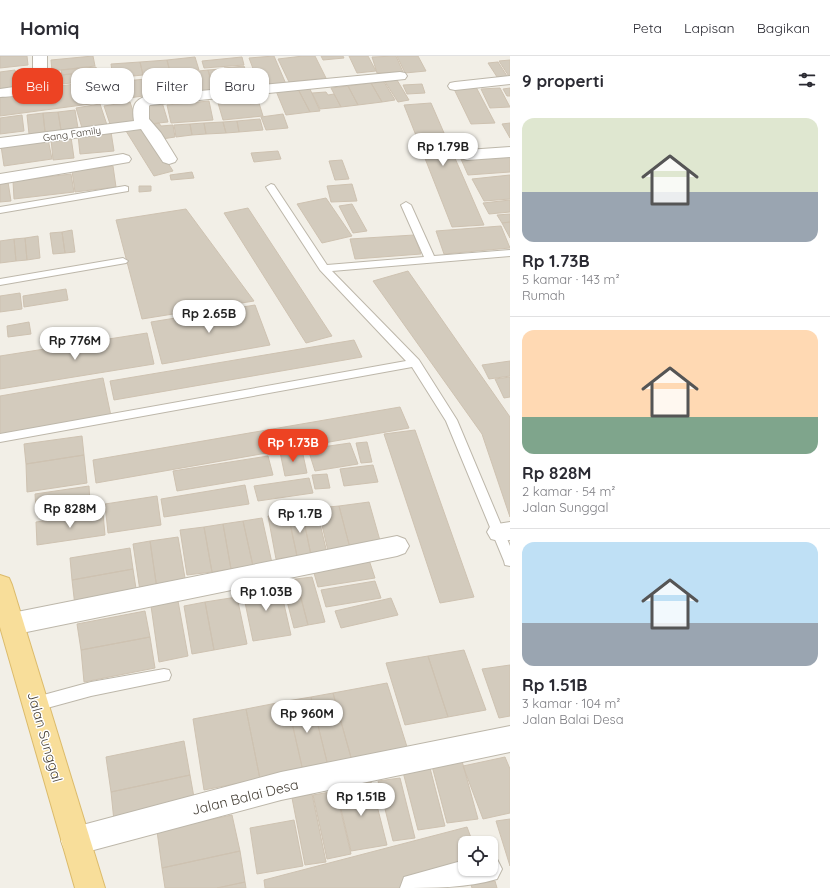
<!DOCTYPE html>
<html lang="id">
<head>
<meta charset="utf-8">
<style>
	body { margin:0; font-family:Quicksand,sans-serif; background:#f2f2f3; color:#2b2b33; height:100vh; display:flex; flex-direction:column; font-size:15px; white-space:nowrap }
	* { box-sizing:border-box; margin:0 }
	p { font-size:13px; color:#7c7c81 }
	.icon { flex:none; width:22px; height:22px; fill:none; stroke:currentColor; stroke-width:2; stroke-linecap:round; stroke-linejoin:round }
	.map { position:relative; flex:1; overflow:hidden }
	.drawer { display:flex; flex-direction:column; background:#fff; width:320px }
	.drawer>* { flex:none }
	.hud { position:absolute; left:12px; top:12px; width:380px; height:36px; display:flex; gap:8px }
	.fabs { position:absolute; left:458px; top:780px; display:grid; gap:8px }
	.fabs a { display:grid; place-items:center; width:40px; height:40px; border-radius:8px; background:#fff; box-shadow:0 1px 3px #0004; font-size:20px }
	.price { position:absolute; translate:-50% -34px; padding:0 9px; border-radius:14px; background:#fff; color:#222; font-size:13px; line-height:26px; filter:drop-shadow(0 1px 2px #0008) }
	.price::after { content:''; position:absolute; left:50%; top:24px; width:12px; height:9px; margin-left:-6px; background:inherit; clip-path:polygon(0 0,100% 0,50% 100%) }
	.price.active { background:#ed4323; color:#fff }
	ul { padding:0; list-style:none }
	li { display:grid; align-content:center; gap:8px; height:212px; padding:0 12px }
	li+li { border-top:1px solid #e1e1e2 }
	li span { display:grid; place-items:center; height:124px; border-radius:12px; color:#555 }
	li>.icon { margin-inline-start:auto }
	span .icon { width:72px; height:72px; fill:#fffc; stroke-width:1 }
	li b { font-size:17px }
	h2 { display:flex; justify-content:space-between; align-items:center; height:48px; padding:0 12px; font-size:17px }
	.tag { padding:0 14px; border-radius:12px; background:#fff; box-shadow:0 1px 3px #0004; font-size:14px; line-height:36px }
	.tag.active { background:#ed4323; color:#fff }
	header { display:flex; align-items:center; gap:24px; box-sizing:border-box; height:56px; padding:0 20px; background:#fff; border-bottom:1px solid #e1e1e2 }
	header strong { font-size:19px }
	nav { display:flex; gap:22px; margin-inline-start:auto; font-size:14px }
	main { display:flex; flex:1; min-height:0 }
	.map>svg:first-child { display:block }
	.building { fill:#d3cbbd; stroke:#cec2b1 }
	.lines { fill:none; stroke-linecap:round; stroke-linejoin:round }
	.lane-casing { stroke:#bdb7aa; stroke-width:2 }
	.street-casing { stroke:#bdb7aa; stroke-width:2 }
	.primary-casing { stroke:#dcbb6b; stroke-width:2 }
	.lane { fill:#fff; fill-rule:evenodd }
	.street { fill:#fff; fill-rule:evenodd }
	.primary { fill:#f8de9a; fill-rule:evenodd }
	.labels { text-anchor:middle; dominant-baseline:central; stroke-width:3; stroke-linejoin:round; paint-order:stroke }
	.far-street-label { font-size:10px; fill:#453f36; stroke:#fff }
	.near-street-label { font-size:14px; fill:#453f36; stroke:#fff }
</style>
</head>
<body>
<header>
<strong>Homiq</strong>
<nav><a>Peta</a><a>Lapisan</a><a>Bagikan</a></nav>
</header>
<main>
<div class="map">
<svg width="510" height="832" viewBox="0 0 510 832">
	<rect width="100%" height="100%" fill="#f2efe7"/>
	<!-- building -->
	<path class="building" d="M0 0H27L28 9 0 12Z
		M93 0 95 10 52 15 51 4Z
		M274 0 286 28 260 31 249 2Z
		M303 0H315L326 22 289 26 278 3Z
		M321 0H343L344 2 323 4Z
		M349 0H368L376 15 357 17Z
		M396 0 403 16 377 17 372 1Z
		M397 0H418L426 15 405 17Z
		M195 1 199 14 170 16 167 4Z
		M242 1 244 9 204 12 202 5Z
		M167 4 170 16 143 19 140 6Z
		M510 4V22L499 5Z
		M140 6 143 19 113 22 111 8Z
		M498 6 509 23 499 24 488 7Z
		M244 10 252 30 231 32 224 12Z
		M96 11 97 15 62 19 61 14Z
		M222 13 228 34 214 35 208 14Z
		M15 14 18 32 0 34V16Z
		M208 14 214 35 195 37 189 16Z
		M97 15 99 24 62 28V19Z
		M188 19 193 36 171 38 166 22Z
		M166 22 171 38 152 40 147 24Z
		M113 23 120 44 0 60V38Z
		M146 23 150 39 129 42 125 25Z
		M397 24 409 44 398 46 385 26Z
		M384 26 395 44 382 46 371 27Z
		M371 27 382 46 358 49 348 30Z
		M422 28 425 37 407 38 403 29Z
		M348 30 358 49 341 51 331 32Z
		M309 31 320 55 310 56 298 33Z
		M476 31 495 67 471 68 454 33Z
		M500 32 510 51 490 52 481 33Z
		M510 32V40H507L503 33Z
		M298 33 310 56 286 59 276 35Z
		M326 36 328 39 334 38 341 51 320 53 312 37Z
		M247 41 250 48 259 47 263 60 223 64 218 47 236 45 235 42Z
		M209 45 213 64 171 67 167 49Z
		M130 46 137 67 111 71 104 50Z
		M162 46 168 66 149 68 145 48Z
		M431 47 484 169 452 171 404 49Z
		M100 48 107 69 82 72 76 52Z
		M75 54 78 72 61 74 58 56Z
		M58 56 61 74 45 76 43 57Z
		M43 57 45 76 29 78 27 59Z
		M283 58 288 72 266 74 261 61Z
		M22 59 24 75 0 78V62Z
		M260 63 263 74 239 76 237 65Z
		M237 65 239 76 226 77 223 66Z
		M223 66 226 77 206 78 204 67Z
		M159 67 161 70 173 69 175 81 162 83 150 69Z
		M204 67 206 78 192 79 190 68Z
		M510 67V82L502 68Z
		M190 68 192 79 176 81 174 69Z
		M145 71 173 115 154 120 126 75Z
		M111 76 114 95 80 98 78 79Z
		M71 81 74 102 53 104 51 83Z
		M48 83 52 103 4 110 1 90Z
		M278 95 281 103 254 106 251 97Z
		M510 100V116L468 119 461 103Z
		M342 104 349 123 335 124 329 105Z
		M113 110 116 131 75 136 72 115Z
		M192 116 194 122 171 124 170 119Z
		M71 118 74 136 14 143 13 125Z
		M510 119V143L484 145 472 123Z
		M8 126 11 145 0 146V127Z
		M352 128 357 145 331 146 327 130Z
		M139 130H151V135L139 136Z
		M326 142 352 180 322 187 297 148Z
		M510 144V156L489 158 483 147Z
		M352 148 367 175 353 177 339 150Z
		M248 152 332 280 306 287 224 157Z
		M186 153 254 245 142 263 116 164Z
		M510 158V166L502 167 497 159Z
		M510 166V182L502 167Z
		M501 170 510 192 444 198 436 175Z
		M72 174 75 196 65 197 62 176Z
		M62 176 65 197 53 198 50 177Z
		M414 179 421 198 355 203 350 183Z
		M38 180 40 202 27 204 25 182Z
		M25 182 27 204 16 205 14 183Z
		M14 183 16 205 0 207V185Z
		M408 215 510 361V461L482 378 373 225Z
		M66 233 68 244 24 251 23 240Z
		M20 237 22 253 0 256V240Z
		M255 249 270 289 162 308 151 266Z
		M29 266 31 278 8 281 7 270Z
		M147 277 154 308 0 333V300Z
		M354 284 362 301 114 344 110 325Z
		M510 305V320L489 323 482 309Z
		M510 321V341L504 342 495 323Z
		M103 322 111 360 0 381V340Z
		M400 351 409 372 96 427 93 404Z
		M415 374 474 541 440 547 384 378Z
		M82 380 84 399 26 408 24 388Z
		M367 386 372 406 361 407 356 387Z
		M350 387 358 408 315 415 308 393Z
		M302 394 307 417 285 420 280 396Z
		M84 399 87 427 27 436 26 408Z
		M268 400 273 419 177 435 173 415Z
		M373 409 378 426 344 430 340 413Z
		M327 418 330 432 315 433 312 419Z
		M309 422 313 437 258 445 254 430Z
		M245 429 249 448 164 461 161 443Z
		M89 430 90 447 36 455 35 438Z
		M157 440 161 469 108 477 105 448Z
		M369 446 381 488 350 492 339 450Z
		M339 450 350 492 328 495 318 452Z
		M317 455 327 497 311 499 302 456Z
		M302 456 311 499 297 500 288 458Z
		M103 457 105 479 37 489 36 466Z
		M288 458 297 500 276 503 268 460Z
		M262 462 272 507 253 510 243 465Z
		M243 465 253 510 231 513 223 468Z
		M223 468 231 513 212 516 204 471Z
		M204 471 212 516 187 519 180 474Z
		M178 481 186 528 157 533 150 485Z
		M150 485 157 533 140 535 133 488Z
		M130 492 133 513 72 524 70 502Z
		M368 501 375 522 318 531 312 510Z
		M133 513 137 539 75 550 72 524Z
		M312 521 325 566 308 569 296 523Z
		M296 523 308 569 294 572 282 526Z
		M375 525 381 542 326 551 321 534Z
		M279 526 291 579 253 585 242 532Z
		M237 541 247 588 214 594 205 546Z
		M391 542 398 559 341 572 335 555Z
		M178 545 188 600 159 606 151 550Z
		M205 546 214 594 192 598 184 550Z
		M145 555 150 581 81 594 77 568Z
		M150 581 155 612 84 626 81 594Z
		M464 594 486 654 448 661 428 600Z
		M428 600 448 661 405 669 386 607Z
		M510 609V660L499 662 482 613Z
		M387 627 408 694 352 705 333 637Z
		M333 637 352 705 328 710 311 641Z
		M311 641 328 710 303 715 287 645Z
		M287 645 303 715 260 723 246 653Z
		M246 653 260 723 204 734 193 663Z
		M184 685 190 719 111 736 106 701Z
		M505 701 510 713V757L483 763 463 710Z
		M462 705 478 763 447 767 432 710Z
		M430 712 445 770 418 774 403 716Z
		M190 719 195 747 114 765 111 736Z
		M400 722 415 782 393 785 378 725Z
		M371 726 387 789 351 795 336 732Z
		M336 735 351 798 327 803 313 739Z
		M312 738 326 806 305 809 292 742Z
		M232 759 240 795 162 812 157 775Z
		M510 763V810L496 765Z
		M294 764 303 810 257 818 250 772Z
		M467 771 473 787H465V813H468L398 832H265L264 824Z
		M240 795 245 826 217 832H165L162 812Z
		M495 825 497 832H472L471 829Z
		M245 826 246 832H217Z"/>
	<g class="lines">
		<defs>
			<path id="lane" d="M271 128 274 129 327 209 424 201 401 149 406 146 411 149 434 200 510 194V200L332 215 419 304 457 364 510 490V510L505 509 504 505 446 365 412 311 0 386V378L406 305 320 214 266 131Z
				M125 130 128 131V135L0 157V151Z
				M123 202 128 205 126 207 0 229V223Z
				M164 613 169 614 171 619 169 624 164 625 91 640 36 655 31 653 29 648 31 643 36 641 91 626Z"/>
			<path id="street" d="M33 0H47V27C39 40 14 40 0 41V33L21 30 33 25Z
				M400 16 405 17 407 20 405 23 150 49 149 50V63L161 77 177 103 175 106 169 108 163 106 141 73 0 92V82L134 65C132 52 133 44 147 40Z
				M510 20V28L455 34 450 33 448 30 450 27 455 26Z
				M510 91V101L467 104 461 102 459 99 461 96 467 94Z
				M123 98 129 100 131 103 129 106 0 128V118Z
				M510 466V484L499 485 491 483 487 476 491 469Z
				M397 480 405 483 409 490 405 497 397 500 12 579 3 576 0 569 3 560 12 557Z
				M510 670V696L281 744 75 799 65 795 61 785 65 775 75 771 281 716Z
				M491 800 497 803 502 813 497 823C467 832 433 832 400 832L404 821 465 804V813H491Z"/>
			<path id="primary" d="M0 519 9 522 12 529 105 832H75L0 571Z"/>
		</defs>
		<!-- lane casing -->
		<use href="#lane" class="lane-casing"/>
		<!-- street casing -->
		<use href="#street" class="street-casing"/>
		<!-- primary casing -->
		<use href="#primary" class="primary-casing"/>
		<!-- lane -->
		<use href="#lane" class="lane"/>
		<!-- street -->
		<use href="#street" class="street"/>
		<!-- primary -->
		<use href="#primary" class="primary"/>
	</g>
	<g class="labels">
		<!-- far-street labels -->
		<g class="far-street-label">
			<text transform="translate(72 78) rotate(-8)">Gang Family</text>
		</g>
		<!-- near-street labels -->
		<g class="near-street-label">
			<text transform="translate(45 681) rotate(74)">Jalan Sunggal</text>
			<text transform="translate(245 741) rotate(-14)">Jalan Balai Desa</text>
		</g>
	</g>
</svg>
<div class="fabs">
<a><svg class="icon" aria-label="locate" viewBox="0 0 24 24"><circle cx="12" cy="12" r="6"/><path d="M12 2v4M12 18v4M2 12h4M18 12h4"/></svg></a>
</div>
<b class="price" style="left:443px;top:111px">Rp 1.79B</b>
<b class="price" style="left:209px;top:278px">Rp 2.65B</b>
<b class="price" style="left:75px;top:305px">Rp 776M</b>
<b class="price active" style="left:293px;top:407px">Rp 1.73B</b>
<b class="price" style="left:70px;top:473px">Rp 828M</b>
<b class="price" style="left:300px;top:478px">Rp 1.7B</b>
<b class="price" style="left:266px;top:556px">Rp 1.03B</b>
<b class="price" style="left:307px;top:678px">Rp 960M</b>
<b class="price" style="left:361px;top:761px">Rp 1.51B</b>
<div class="hud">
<a class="tag active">Beli</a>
<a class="tag">Sewa</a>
<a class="tag">Filter</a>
<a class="tag">Baru</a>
</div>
</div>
<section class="drawer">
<h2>9 properti<svg class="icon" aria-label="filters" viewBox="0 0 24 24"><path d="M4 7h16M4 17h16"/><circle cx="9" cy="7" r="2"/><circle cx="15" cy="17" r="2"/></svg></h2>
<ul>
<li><span style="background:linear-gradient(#dfe7d0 60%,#9aa5b1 0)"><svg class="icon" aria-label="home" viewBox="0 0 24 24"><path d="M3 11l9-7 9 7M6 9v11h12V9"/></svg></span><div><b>Rp 1.73B</b><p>5 kamar · 143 m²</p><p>Rumah</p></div></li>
<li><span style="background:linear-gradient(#ffd9b3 70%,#7fa58c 0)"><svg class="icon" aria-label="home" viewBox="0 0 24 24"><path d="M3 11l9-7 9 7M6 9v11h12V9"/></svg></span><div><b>Rp 828M</b><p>2 kamar · 54 m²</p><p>Jalan Sunggal</p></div></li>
<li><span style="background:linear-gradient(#bfe0f5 65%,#9aa5b1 0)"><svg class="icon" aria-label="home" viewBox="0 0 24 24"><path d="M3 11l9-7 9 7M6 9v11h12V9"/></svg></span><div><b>Rp 1.51B</b><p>3 kamar · 104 m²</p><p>Jalan Balai Desa</p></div></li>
</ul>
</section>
</main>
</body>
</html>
